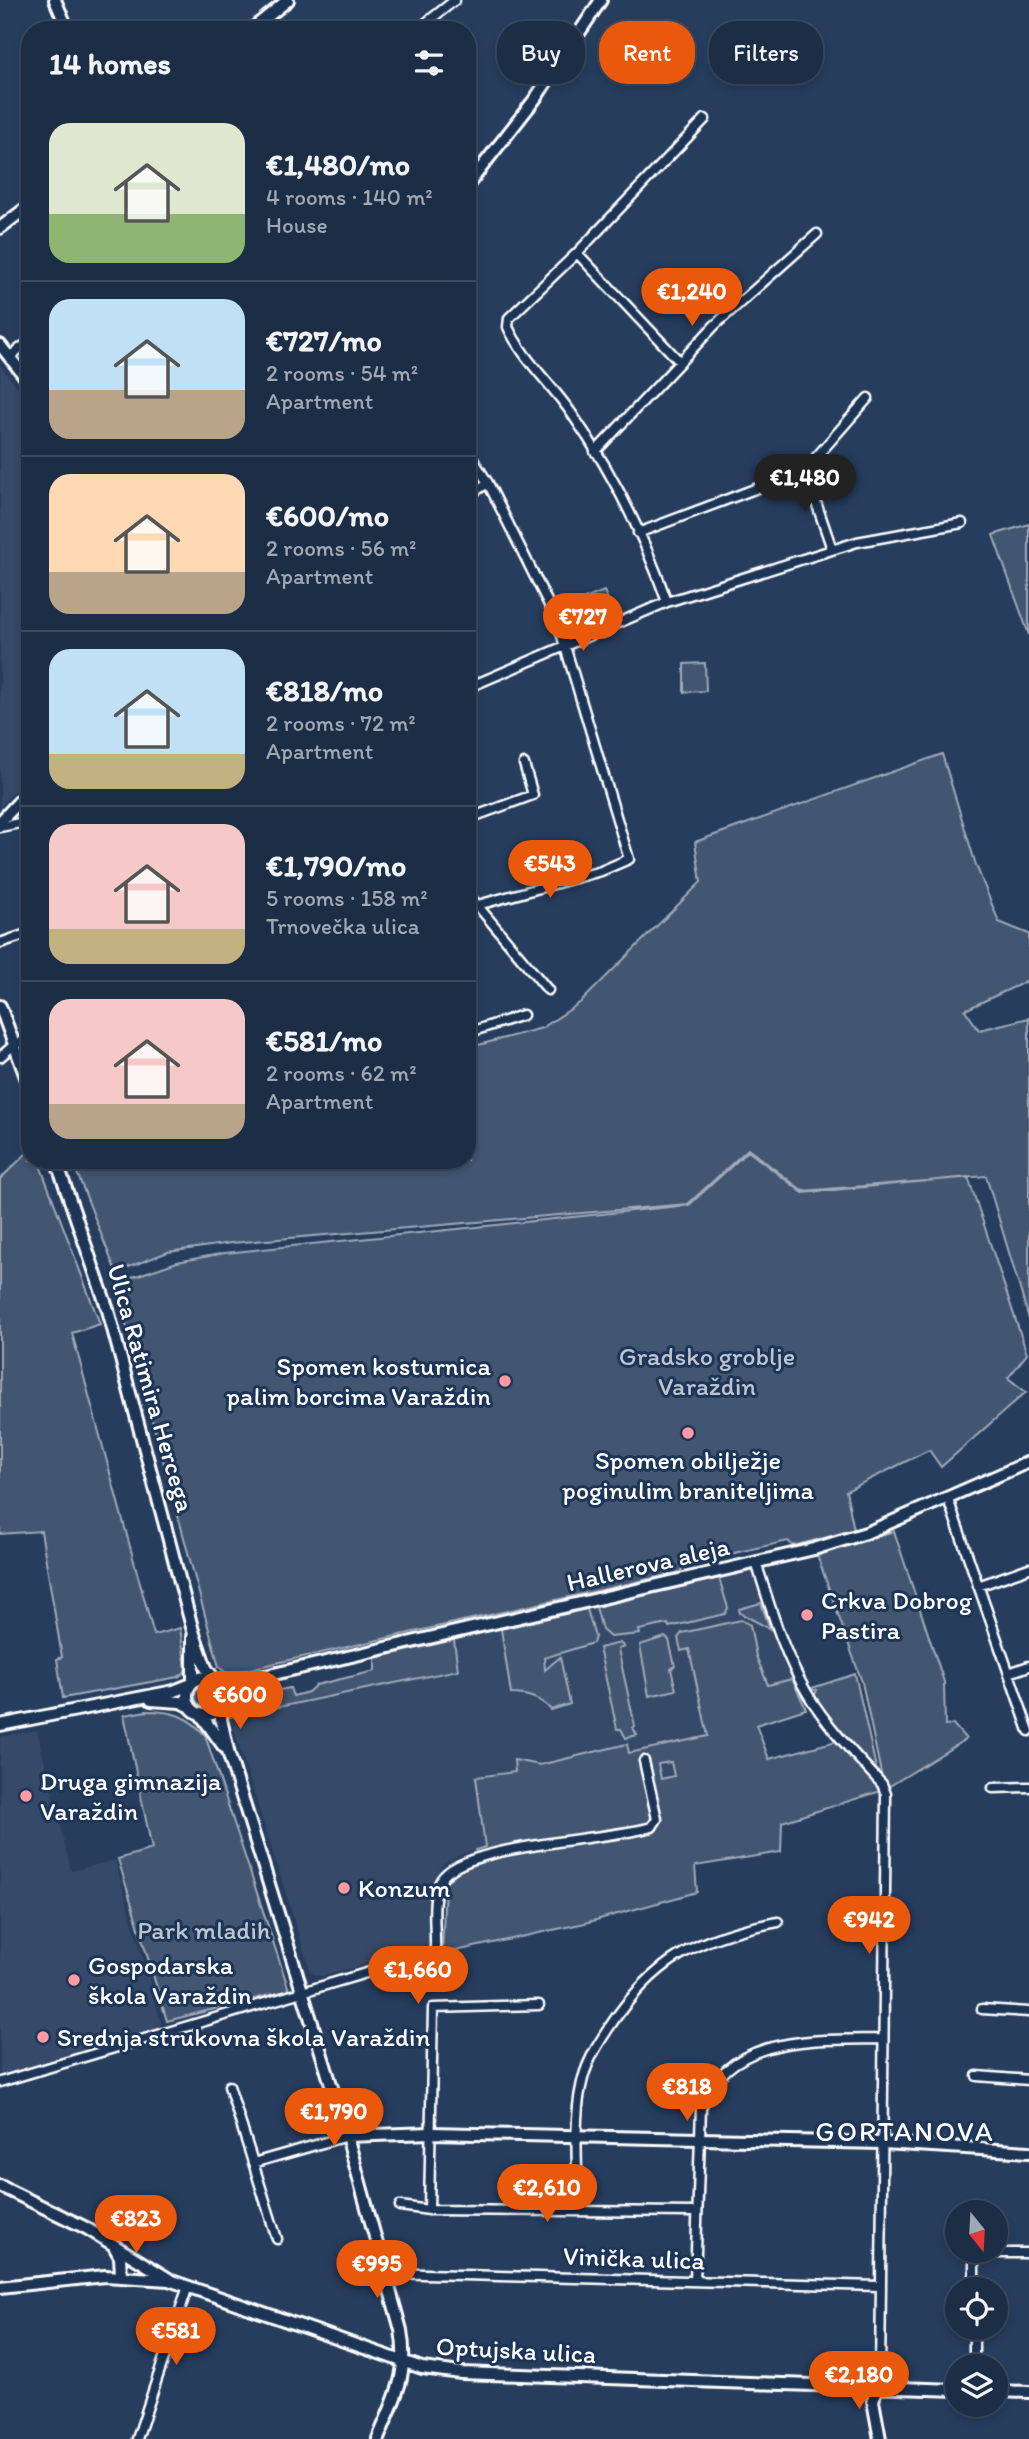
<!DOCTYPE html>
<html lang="en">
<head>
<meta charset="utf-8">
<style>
	body { margin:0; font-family:Itim,sans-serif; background:#293a51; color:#f1f3f6; height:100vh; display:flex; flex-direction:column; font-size:26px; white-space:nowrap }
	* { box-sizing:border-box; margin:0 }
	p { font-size:23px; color:#a0a8b3 }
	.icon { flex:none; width:38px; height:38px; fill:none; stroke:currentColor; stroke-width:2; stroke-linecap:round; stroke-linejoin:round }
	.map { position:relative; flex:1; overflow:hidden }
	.panel { position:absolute; left:21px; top:21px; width:455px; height:1148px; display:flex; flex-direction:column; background:#1c2e46; border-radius:28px; box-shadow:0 4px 10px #0003,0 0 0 2px #3a4a5f }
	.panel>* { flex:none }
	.guide { position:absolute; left:497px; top:21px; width:427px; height:63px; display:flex; gap:14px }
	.needle { width:46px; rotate:162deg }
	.controls { position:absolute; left:945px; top:2200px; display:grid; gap:14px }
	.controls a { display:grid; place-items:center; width:63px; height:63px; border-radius:50%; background:#1c2e46; box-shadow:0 4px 10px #0003,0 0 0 2px #3a4a5f; font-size:35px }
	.price { position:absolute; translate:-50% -60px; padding:0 16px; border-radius:24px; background:#ea580c; color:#fff; font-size:23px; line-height:46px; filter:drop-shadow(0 2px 4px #0008) }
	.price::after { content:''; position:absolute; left:50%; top:42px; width:21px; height:16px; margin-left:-10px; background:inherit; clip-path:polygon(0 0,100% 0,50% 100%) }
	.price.selected { background:#222; color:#fff }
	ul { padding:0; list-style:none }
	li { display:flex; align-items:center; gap:21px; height:175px; padding:0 28px }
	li+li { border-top:2px solid #3a4a5f }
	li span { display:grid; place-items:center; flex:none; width:196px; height:140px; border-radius:21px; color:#555 }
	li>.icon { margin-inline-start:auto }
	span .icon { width:84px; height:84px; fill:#fffc; stroke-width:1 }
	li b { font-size:30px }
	h2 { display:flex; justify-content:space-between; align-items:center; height:84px; padding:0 28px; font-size:30px }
	.chip { padding:0 24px; border-radius:28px; background:#1c2e46; box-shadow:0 4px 10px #0003,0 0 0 2px #3a4a5f; font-size:24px; line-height:63px }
	.chip.selected { background:#ea580c; color:#fff }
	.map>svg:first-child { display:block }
	.built { fill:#344a68 }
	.green { fill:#425672; stroke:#a0aab8; stroke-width:2; fill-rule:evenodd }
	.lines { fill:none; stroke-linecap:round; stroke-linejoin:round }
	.street-casing { stroke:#fff; stroke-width:13 }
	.secondary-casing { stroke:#fff; stroke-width:16 }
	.street { stroke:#1d3557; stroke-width:8 }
	.secondary { stroke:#1d3557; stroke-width:10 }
	.poi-dot { fill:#ff9aa2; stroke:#1d3557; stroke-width:2.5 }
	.labels { text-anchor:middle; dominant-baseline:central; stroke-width:6; stroke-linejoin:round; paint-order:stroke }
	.park-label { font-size:26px; fill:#bdc4ce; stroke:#1d3557 }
	.poi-label { font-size:26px; fill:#fff; stroke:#1d3557; text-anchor:start }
	.street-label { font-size:26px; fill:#fff; stroke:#1d3557 }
	.neighbourhood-label { font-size:28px; letter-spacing:2px; fill:#fff; stroke:#1d3557 }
</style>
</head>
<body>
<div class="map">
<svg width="1029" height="2439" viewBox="0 0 1029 2439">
	<rect width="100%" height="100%" fill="#263d5e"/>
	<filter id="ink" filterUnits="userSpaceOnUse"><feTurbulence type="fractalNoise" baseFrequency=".0143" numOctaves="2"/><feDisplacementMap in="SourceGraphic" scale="14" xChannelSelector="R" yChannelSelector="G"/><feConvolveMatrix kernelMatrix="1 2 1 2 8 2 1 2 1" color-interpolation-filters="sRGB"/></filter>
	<g filter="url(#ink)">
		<!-- built -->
		<path class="built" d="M0 365 30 403V774L0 807Z
			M753 1570 778 1645 808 1703 687 1742 645 1749 485 1848 459 1855 443 1864 430 1888V1944L427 1948 321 1976 311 1973 230 1717 458 1670 454 1640Z
			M37 1730 71 1871 115 1860 163 2030 0 2075V1737Z
			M671 1762 674 1776 661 1779 657 1764Z"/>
		<!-- green -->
		<path class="green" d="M1029 524V635L993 535Z
			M604 591 616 617 595 626 582 600Z
			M705 663 706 691 684 692V664Z
			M942 754 976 865 999 922 1029 934V980L965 1010 979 1030 1029 1018V1319L986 1176 803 1191 748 1149 688 1204 231 1243 168 1252 116 1272 72 1160H467V1048L542 1028 581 1002 701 882 695 842Z
			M30 1150V1160H38L100 1324 72 1333 154 1635 180 1628 186 1668 184 1673 178 1677 63 1698 57 1659 62 1657 41 1531 0 1534V1179Z
			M748 1151 803 1193 968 1177 1027 1354 1008 1378 1026 1392 941 1467 929 1450 846 1491 854 1530 793 1546 788 1541 685 1564 680 1572 227 1674 219 1667 118 1294 124 1280 177 1262 225 1253 689 1205Z
			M894 1531 944 1682 945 1726 953 1724 966 1739 888 1787 882 1778 862 1682 817 1555Z
			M719 1578 728 1608 725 1614 669 1627 668 1624 639 1630 640 1634 610 1637 602 1630 596 1607Z
			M761 1603 770 1629 740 1613 739 1609Z
			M587 1609 595 1637 593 1643 544 1658 545 1670 560 1657 570 1704 551 1710C541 1698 526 1694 511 1694L501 1629Z
			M741 1620 750 1625 756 1656 768 1685 792 1679 806 1709 756 1725 769 1759 836 1741 881 1791 782 1822 781 1852 695 1866 697 1892 585 1923 442 1954 445 1884 459 1869 477 1863 476 1850 485 1847 476 1777 515 1772 514 1760 540 1765 627 1744 629 1753 708 1736 689 1649 681 1651 678 1638 682 1633ZM671 1762 674 1776 661 1779 658 1764Z
			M665 1637 669 1640 675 1666 671 1669 676 1690 649 1696 640 1645Z
			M454 1640 458 1670 230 1717 232 1707 249 1696 290 1688 293 1696 308 1692 316 1685 375 1671V1658Z
			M620 1643 624 1647 618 1649 635 1726 633 1728 637 1735 626 1738 621 1729H617L599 1648Z
			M855 1674 877 1772 821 1708 814 1697 817 1690 809 1689Z
			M195 1696a11 11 0 1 1 22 0a11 11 0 1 1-22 0Z
			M146 1711C172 1711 187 1715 205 1735L289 1990 167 2021 118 1859 152 1849 124 1715Z"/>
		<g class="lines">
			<defs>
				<path id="street" d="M417 30 455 0
					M577 253 680 362
					M9 357 30 341
					M467 450 488 483 558 623 629 859 601 871 467 908
					M595 452 715 325 817 234
					M805 470 832 549
					M467 496 488 483
					M638 533 805 470 868 398
					M667 602C644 536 611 470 572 414 552 385 522 358 508 327L509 318 577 253 705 119
					M467 688 667 602 857 542 962 523
					M467 819 533 795 524 764
					M0 827 30 821
					M467 893 548 990
					M0 943 30 933
					M467 1033 523 1015
					M0 1057 14 1045 30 1038
					M948 1499 1029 1731
					M756 1562C770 1606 783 1653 807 1693 827 1726 855 1755 882 1784L886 1794 880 2380 876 2389
					M978 1586 1029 1568
					M1009 1673 1029 1666
					M993 1788 1029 1787
					M982 2009 1029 2012
					M977 2076 1029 2080
					M0 2082 430 1954 435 1949C436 1927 430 1899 441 1880 461 1844 609 1840 652 1827L657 1819 644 1761
					M229 2086 277 2239
					M253 2163 347 2136
					M400 2206 429 2210 696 2212
					M429 2210 433 2008 539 2005
					M578 2210C578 2173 573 2123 581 2087 585 2065 596 2047 608 2029 653 1960 699 1936 778 1922
					M387 2273 879 2286
					M695 2281 701 2108C728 2033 817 2040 882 2039
					M974 2289V2260L980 2253H1029
					M974 2366V2328
					M137 2439 188 2286"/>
				<path id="secondary" d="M55 0 68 30
					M251 30 288 0
					M467 186 535 99 601 0
					M0 228 30 205
					M0 345 30 383
					M0 822 30 790
					M0 1006 30 1088
					M56 1160 108 1310 193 1631 206 1668 214 1679
					M187 1696a19 19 0 1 1 38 0a19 19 0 1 1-38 0Z
					M217 1680 231 1682 265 1676 814 1549 866 1533 1029 1462
					M193 1682V1637
					M151 1700 180 1702 189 1706
					M224 1701 236 1690 253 1682
					M222 1706 221 1719 229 1755 347 2136 401 2330C409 2377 395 2396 378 2439
					M201 1715 224 1747
					M0 1725 174 1691 189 1685
					M347 2136 431 2133 700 2139 883 2143 1029 2152
					M0 2186 86 2228 169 2279
					M114 2246 120 2257 121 2275
					M0 2287 105 2276 169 2280 422 2368 461 2373 957 2390
					M876 2389 873 2401 880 2439
					M996 2391 1029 2392"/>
			</defs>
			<!-- street casing -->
			<use href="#street" class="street-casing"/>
			<!-- secondary casing -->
			<use href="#secondary" class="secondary-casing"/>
			<!-- street -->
			<use href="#street" class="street"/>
			<!-- secondary -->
			<use href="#secondary" class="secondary"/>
		</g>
	</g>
	<!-- markers -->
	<g class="poi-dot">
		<circle cx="505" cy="1381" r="7"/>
		<circle cx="688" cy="1433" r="7"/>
		<circle cx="807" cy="1615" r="7"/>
		<circle cx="26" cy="1796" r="7"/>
		<circle cx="344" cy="1888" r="7"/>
		<circle cx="74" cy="1980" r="7"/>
		<circle cx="43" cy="2037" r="7"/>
	</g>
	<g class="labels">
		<!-- park labels -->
		<g class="park-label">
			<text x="707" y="1356">Gradsko groblje<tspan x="707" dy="30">Varaždin</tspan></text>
			<text x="204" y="1930">Park mladih</text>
		</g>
		<!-- poi labels -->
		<g class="poi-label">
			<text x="491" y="1366" text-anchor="end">Spomen kosturnica<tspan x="491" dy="30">palim borcima Varaždin</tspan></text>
			<text x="688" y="1460" text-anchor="middle">Spomen obilježje<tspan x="688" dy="30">poginulim braniteljima</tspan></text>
			<text x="821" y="1600">Crkva Dobrog<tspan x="821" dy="30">Pastira</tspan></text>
			<text x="40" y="1781">Druga gimnazija<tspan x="40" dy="30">Varaždin</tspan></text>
			<text x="358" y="1888">Konzum</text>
			<text x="88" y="1965">Gospodarska<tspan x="88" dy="30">škola Varaždin</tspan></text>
			<text x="57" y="2037">Srednja strukovna škola Varaždin</text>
		</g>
		<!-- street labels -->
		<g class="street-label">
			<text transform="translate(151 1388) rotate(74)">Ulica Ratimira Hercega</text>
			<text transform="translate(648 1564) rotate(-13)">Hallerova aleja</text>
			<text transform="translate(634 2258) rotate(2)">Vinička ulica</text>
			<text transform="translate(516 2350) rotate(3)">Optujska ulica</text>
		</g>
		<!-- neighbourhood labels -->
		<g class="neighbourhood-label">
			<text x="905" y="2131">GORTANOVA</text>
		</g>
	</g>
</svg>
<div class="controls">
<a><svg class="needle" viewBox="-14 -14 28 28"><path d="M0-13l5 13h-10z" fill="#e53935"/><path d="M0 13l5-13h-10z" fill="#a0a8b3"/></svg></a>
<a><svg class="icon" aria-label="locate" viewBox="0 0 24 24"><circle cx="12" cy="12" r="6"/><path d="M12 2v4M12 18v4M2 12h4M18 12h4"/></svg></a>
<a><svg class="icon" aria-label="layers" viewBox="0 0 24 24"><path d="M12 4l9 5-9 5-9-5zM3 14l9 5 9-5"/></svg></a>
</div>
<b class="price" style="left:692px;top:328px">€1,240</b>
<b class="price selected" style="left:805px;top:514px">€1,480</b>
<b class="price" style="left:583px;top:653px">€727</b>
<b class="price" style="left:550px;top:900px">€543</b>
<b class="price" style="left:240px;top:1731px">€600</b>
<b class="price" style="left:869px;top:1956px">€942</b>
<b class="price" style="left:418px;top:2006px">€1,660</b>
<b class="price" style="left:687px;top:2123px">€818</b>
<b class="price" style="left:334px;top:2148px">€1,790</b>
<b class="price" style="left:547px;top:2224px">€2,610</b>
<b class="price" style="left:136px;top:2255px">€823</b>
<b class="price" style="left:377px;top:2300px">€995</b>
<b class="price" style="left:176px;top:2367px">€581</b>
<b class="price" style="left:859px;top:2411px">€2,180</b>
<div class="guide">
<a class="chip">Buy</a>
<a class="chip selected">Rent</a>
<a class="chip">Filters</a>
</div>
<section class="panel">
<h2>14 homes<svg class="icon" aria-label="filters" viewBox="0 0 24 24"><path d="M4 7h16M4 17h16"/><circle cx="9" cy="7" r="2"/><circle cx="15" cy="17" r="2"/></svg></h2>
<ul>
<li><span style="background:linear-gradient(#dfe7d0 65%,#8fb573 0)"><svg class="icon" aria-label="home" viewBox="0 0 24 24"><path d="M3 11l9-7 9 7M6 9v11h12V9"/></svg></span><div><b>€1,480/mo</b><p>4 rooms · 140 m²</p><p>House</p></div></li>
<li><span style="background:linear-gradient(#bfe0f5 65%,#b9a48a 0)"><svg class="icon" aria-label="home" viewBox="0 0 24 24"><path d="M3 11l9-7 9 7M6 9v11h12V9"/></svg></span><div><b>€727/mo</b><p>2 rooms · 54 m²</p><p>Apartment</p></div></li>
<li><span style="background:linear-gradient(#ffd9b3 70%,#b9a48a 0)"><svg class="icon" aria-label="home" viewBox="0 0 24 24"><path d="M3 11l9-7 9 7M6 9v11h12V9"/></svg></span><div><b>€600/mo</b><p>2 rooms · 56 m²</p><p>Apartment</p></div></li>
<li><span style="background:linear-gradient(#bfe0f5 75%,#c2b280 0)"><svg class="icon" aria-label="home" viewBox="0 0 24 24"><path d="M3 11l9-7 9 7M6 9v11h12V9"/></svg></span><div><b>€818/mo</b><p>2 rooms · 72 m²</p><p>Apartment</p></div></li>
<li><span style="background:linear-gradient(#f6c9c9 75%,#c2b280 0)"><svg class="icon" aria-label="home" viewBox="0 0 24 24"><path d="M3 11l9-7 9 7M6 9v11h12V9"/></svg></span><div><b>€1,790/mo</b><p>5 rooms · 158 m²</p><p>Trnovečka ulica</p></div></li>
<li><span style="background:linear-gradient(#f6c9c9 75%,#b9a48a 0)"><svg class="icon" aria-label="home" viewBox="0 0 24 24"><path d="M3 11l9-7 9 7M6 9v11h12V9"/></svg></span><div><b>€581/mo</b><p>2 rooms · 62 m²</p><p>Apartment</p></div></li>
</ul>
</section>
</div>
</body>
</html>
